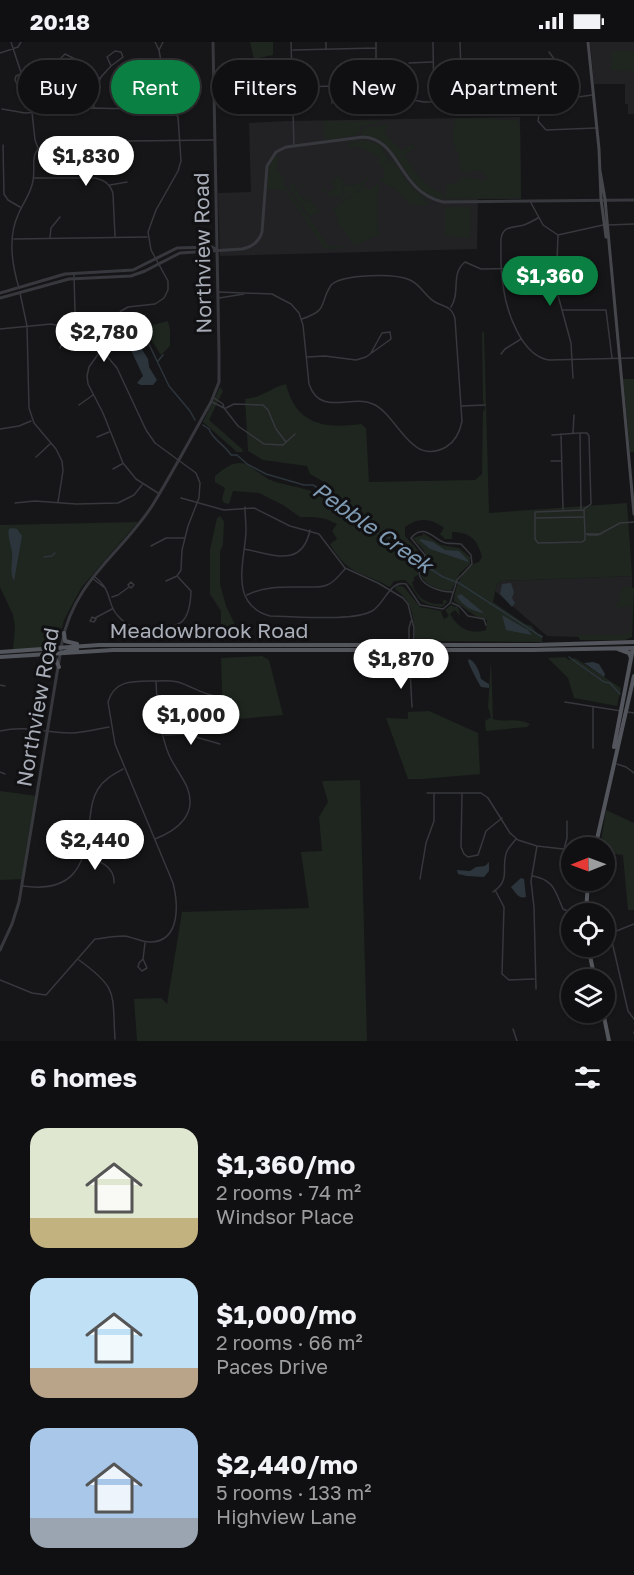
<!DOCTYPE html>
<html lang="en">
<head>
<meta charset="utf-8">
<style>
	body { margin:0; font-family:"Golos Text",sans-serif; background:#19191b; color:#f1f3f6; height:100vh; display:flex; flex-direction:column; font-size:22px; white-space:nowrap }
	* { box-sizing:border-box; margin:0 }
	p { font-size:20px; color:#9c9d9f }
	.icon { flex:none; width:33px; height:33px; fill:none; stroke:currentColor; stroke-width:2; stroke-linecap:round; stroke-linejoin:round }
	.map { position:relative; height:999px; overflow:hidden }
	.side { display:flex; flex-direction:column; background:#101012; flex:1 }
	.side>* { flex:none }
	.top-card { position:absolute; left:18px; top:18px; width:598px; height:54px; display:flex; gap:12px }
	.needle { width:39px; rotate:269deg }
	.buttons { position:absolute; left:561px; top:795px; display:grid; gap:12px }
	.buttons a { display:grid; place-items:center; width:54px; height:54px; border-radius:50%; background:#101012; box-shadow:0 2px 4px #0004,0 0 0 2px #303032; font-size:30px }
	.price { position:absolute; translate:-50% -51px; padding:0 14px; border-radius:21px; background:#fff; color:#222; font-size:20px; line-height:39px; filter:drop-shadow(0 2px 3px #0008) }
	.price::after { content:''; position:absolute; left:50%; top:36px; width:18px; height:14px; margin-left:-9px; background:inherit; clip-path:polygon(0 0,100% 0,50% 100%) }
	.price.selected { background:#0b8043; color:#fff }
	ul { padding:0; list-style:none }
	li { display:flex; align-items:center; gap:18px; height:150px; padding:0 30px }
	li span { display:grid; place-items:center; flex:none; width:168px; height:120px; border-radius:18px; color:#555 }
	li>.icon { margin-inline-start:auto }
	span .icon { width:72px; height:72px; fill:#fffc; stroke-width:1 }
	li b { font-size:26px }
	h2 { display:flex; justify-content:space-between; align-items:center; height:72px; padding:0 30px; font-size:26px }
	.pill { padding:0 21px; border-radius:27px; background:#101012; box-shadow:0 2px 4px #0004,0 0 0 2px #303032; font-size:21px; line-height:54px }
	.pill.selected { background:#0b8043; color:#fff }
	.status { display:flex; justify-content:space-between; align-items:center; height:42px; padding:0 30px; background:#101012; direction:ltr }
	.status svg { height:16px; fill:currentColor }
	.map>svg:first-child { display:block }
	.built { fill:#222225 }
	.green { fill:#1e261f }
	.water { fill:#2c353c }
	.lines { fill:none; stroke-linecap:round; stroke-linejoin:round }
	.stream { stroke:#2c353c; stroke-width:1.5 }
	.minor { stroke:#37383d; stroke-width:1.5 }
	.tertiary { stroke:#37383d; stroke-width:3 }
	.secondary { stroke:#45474d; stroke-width:3 }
	.primary { stroke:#53555c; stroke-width:4 }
	.labels { text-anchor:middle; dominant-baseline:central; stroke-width:6; stroke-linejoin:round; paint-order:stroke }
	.street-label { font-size:21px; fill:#a8adb8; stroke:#111113 }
	.water-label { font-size:22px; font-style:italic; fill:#7f9bb3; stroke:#111113 }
</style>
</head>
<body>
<div class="status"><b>20:18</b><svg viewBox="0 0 49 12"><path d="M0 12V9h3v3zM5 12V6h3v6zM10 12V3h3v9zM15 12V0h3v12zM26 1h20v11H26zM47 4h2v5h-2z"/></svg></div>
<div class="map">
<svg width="634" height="999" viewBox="0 0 634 999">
	<rect width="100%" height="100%" fill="#161618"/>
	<!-- built -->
	<path class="built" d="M590 0H634V72H628V62H625V42H594Z
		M520 75 521 157H478L477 207 220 214 218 151 251 150 249 81 288 79Z
		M632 534V593L608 596 547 594 495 549 497 542 502 539Z"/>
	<!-- green -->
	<path class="green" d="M250 0H273V13L254 17Z
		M612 9H634V29L611 28Z
		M254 30H266L269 36 267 51 269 52 271 69 250 68 249 34Z
		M455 76 518 78 520 85 521 156 445 157 447 140 456 143 460 136 471 135 484 139 488 135 480 127 471 130 461 129 459 112C451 103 454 88 455 76Z
		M323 79H382V80L362 84 358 93 325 98Z
		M387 83 384 90 401 109 412 102 415 106 404 113C415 129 424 145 443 152L442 157C398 147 404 95 361 93L363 86Z
		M362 98 379 102 392 117 380 105 389 118 381 124 379 123V114L357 104 352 106 347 102 368 100 347 101V100Z
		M276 113V116L279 115 276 126 284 138V143L329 204 351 205 328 207 323 204 285 148 267 147 269 124Z
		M392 118 412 146 432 161 419 155 430 163H411L396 147 379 139 385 135 382 124 390 119 397 129 391 119Z
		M338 134 344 141 341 155 328 153 322 146 324 145 328 151 335 146 331 140 333 137 335 139 333 140H336L334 136Z
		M367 135H371L364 140 365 142 363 144 360 142 362 145 342 160 344 143 360 142Z
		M294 140 296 149 302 143 303 144 297 149 305 159 310 155 312 159 310 157 304 160 301 156 304 161 310 158 319 169 310 175 289 145Z
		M377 142 380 145 377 151 378 193 356 203 351 201 352 199 336 179 339 176 333 168 365 144 369 148Z
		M445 165H471L470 196 445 193Z
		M168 279 170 288V304L161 313 149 295V284Z
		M484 289 489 471 627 461 632 534 502 539 497 542 493 560 525 582 532 584 537 592 542 593V600L419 599 415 596C414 576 413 559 395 547L397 543 404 545 420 565 442 569 441 570 444 577 449 574 445 568 451 563 455 565 458 564 460 574 455 568 450 572C458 586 470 593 486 588L487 578 477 575 454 559C455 544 463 524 479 520L482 515C478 498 470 490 452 490V497H445L440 492 444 486C431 476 418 475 405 485V494L423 514 417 525 418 533 414 535V539L412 540C416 556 427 563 443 562V558L448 559 442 565C411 561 423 554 405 538L394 539 390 545C361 529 347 533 330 502L337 497 332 489 337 482 326 477 314 475H300L283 463 259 451 233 449 229 462 224 461 222 457 225 446 215 440V434C248 404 251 434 279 441 292 444 304 446 316 451L321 448 324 440 310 432 307 424 263 418 248 409 245 357C265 355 269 346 286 342 296 383 325 387 361 382L366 386 369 440 475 438 482 432 483 370 485 366 483 359 482 291Z
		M623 337H634V410H630Z
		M220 345 223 349 209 378 242 407 243 410H237L203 380Z
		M220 474 224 479 223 502 220 510V542L226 564 237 587V592H224L221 589V569L210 552V508L217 476Z
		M138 480 81 546 64 578 58 602 54 605 13 608 15 584 13 573 0 545V483Z
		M423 491 441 503 459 506 470 515V522L460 531 451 549C439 548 422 543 420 529 420 522 429 518 425 511 423 505 416 501 413 496L423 493Z
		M624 544 634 546 632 595 625 598H580L577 592 626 593 627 591H631L632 566 630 564 614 566C622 558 618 550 624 544Z
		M262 614 269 618 283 673 227 678 223 676 221 616Z
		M565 615 569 618 575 616 621 646 617 664 574 656 568 636 548 616Z
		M491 617 493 677C505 681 516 675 530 682L527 685 486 689 485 679 491 675 488 665Z
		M429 669 478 691 480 732 423 737H408L386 676 408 677V670Z
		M360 738 367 999H137L134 957 161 956 167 962 182 870 309 866 301 810 322 809 319 775 328 760 322 739Z
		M0 749 37 754 23 837 0 838Z
		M606 768 634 781V868H628L623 813 605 811 604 806 600 805Z"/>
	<!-- water -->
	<path class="water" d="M133 293 148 317 149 325 157 338 153 343H141L137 341 143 334 130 306 125 304 130 302Z
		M12 486 17 487 22 494 14 539C9 529 13 521 12 510 11 503 7 494 9 487Z
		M421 497 433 500 445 508 459 509 468 518V520L430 507 419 498Z
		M511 541 514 550 512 556 515 561 512 565 500 552 502 542Z
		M461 552 484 571C474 570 462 564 457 554Z
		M502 573 528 588 532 593 506 588Z
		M469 617C475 619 480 630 481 637L489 642V646L481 645C478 640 470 625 468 619Z
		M593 620 599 622 605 632 604 635 584 621Z
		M489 820V829L484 835 467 834 458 832 457 828 470 829 476 825 485 824Z
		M521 836 524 837 526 855C518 857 516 851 511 845Z"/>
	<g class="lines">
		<!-- stream -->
		<path class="stream" d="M147 298 169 344 190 369 195 378
			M158 319 163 313
			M203 383 209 387C212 397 225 403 231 413H237L247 422 266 432 304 443H313L321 448 328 458 340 462 349 469H354L364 474 362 481H367L370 488 373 489 375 486 377 491 384 496 393 495 391 501 399 502 400 507 443 535 459 541 542 595
			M44 515 52 514 55 511
			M569 615 604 640 610 641 620 652"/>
		<!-- minor -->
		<path class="minor" d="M11 0 31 61 35 98 38 106
			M155 0 159 8 163 0
			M291 0 294 104
			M326 0V7
			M376 0V42
			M433 0 434 59
			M460 0 462 59
			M159 8 165 43V64
			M293 8 376 6
			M115 9 121 10 123 15 111 24 107 15Z
			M549 10 555 18 558 58
			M0 11 18 5 21 0
			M65 12 75 17 72 26 61 20V16Z
			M409 21 432 20
			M556 25 567 26
			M72 26C88 36 94 46 94 65
			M461 26 519 25 525 31V45L528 51 550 59 592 53
			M25 30 30 32 31 38 25 42H17L15 38 16 34Z
			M87 37 100 36
			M363 44 364 61
			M293 45 384 43 396 46 413 58 424 60 515 58 528 51
			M332 45V61
			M399 50 394 57 396 61H400L405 53
			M94 52 101 35 111 24
			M541 58 538 79 546 88 596 86
			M2 67 25 71 88 66 137 67 165 65 172 67 178 75 181 119 178 129 156 168 148 190 151 208 168 239V248L164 256 155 262 128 265 121 269 116 276 109 297 89 325 87 334 88 342 103 371 123 421 136 437 158 451
			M123 67 124 53 129 48 135 52 137 66
			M53 68V57L58 53 64 57V66
			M3 103 4 152 8 158 20 165
			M34 136H95C105 138 111 143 113 152L115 194
			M110 143 127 140
			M530 159 543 183 558 193 603 183
			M538 176C533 179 529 181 524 183 513 186 503 183 501 197 501 212 500 228 503 243 506 268 521 314 549 318L634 316
			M608 183 634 182
			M558 193 556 246 571 301 573 336
			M50 196 51 186 60 175
			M14 197 147 195
			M19 246C12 223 8 195 18 173 22 163 29 154 32 143 38 124 25 110 49 100L213 98
			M219 250 272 252 291 262 299 271 303 283 309 342C320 375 351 352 373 362 398 373 410 425 446 405 456 399 460 390 462 379L455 277C452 264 444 265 435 260 425 254 421 243 410 238 395 231 343 232 331 243 318 263 330 267 302 277
			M20 251 27 284 29 366 34 381 56 407 62 419 63 429 58 460
			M219 256 244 252
			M451 265C461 250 450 232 465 220L481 227 555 226
			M562 268H606L612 316
			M0 287 51 282 65 285 77 292 106 313 117 326 146 388 155 401 196 431 200 441 199 456 188 484 182 508 181 528 177 534 166 539
			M60 306 75 270 74 232
			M501 312 505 307 521 297
			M307 315 325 314 356 318 366 315 391 297 390 290 382 291 371 311
			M212 360 224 366 223 362 214 356
			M79 363 93 353
			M462 364 485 363
			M224 366 238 384 264 402 283 403 295 392
			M226 366 234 362 263 363 268 368 276 387 286 400
			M0 387 19 384 31 379
			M573 391 574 373
			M561 392 563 467
			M552 393 579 391
			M97 395 109 390
			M36 415 50 402
			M551 419H561
			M113 427 122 422
			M181 456 224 468 254 466 290 484 319 492 345 526 378 541 403 556 408 562 414 586 413 620 411 626
			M15 461 35 459 76 462 118 461 134 453 142 443
			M245 465C245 473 246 481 246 489 245 519 228 562 270 574 294 574 353 580 372 569 385 562 389 538 406 542L420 563 443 567 450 561 457 538 472 522 471 513 461 502C456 501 451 502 446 501 434 498 424 480 411 496L425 513C424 518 420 522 419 527 417 544 441 550 453 550
			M581 467 580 391H587L589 394 591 462 584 467
			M535 476 583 475
			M585 492 584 468 535 470V497L538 501 582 500 585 498V492H601
			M588 493H598L620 481 634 480
			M151 504 166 496H184
			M244 507C272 512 302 527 310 488
			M95 535C114 550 106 562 118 574 128 585 137 587 151 587 181 586 190 581 191 549L178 535
			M92 536 105 546
			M131 540 134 543 131 546 128 543Z
			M247 553C265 544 282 545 303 545 311 545 320 546 327 543 335 540 339 533 345 527
			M112 555 118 553 129 545
			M452 561 459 564 468 574 484 577 486 583
			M92 575 96 577 94 580 90 579Z
			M95 576 112 567
			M411 579 409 586V608L412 665
			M0 643 5 644
			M565 660 621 669
			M628 670 634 671
			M0 689C27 683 45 691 71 691 84 691 96 687 109 685
			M165 693 185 692 220 702
			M593 706V665
			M617 722 626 725 634 731
			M0 730 5 732
			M427 751H481L488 756 510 791 518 798 537 804 572 808
			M462 751 461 805 464 812 468 815 478 813 486 789 502 776
			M155 797C178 788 198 772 187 745 182 734 174 724 169 713 160 691 157 663 156 640
			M564 807 567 796V779
			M564 809 572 813
			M85 814C99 819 115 824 114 841
			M533 834C554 838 555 849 563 867L570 870H584
			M420 837 426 801 434 779V752
			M22 844C71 851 85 827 89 783 91 771 91 758 98 747 104 737 114 732 123 727
			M495 848 504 865 502 932 509 938 534 937
			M493 850C512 837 500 826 507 809 509 805 513 801 516 797
			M610 891 628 969 634 977
			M604 894 634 882
			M143 917 147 926 142 929 138 925 139 921 143 917 145 901
			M79 918C119 947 112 951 115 997
			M0 938 32 951 46 953 95 897C104 896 114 894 124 894 134 895 142 901 152 900 181 898 178 861 173 841L115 702 108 660C114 639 131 639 150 639 159 639 169 638 178 640 192 644 204 654 218 654
			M536 947 534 865 531 839 537 804
			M513 987 517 999
			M634 990V991"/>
		<!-- tertiary -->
		<path class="tertiary" d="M0 251 65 232 133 228 177 206 212 205 217 208
			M0 256 69 237 131 234 145 229 180 211 242 207C252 205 259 200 262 190L267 124 276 110 286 105 363 95C401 97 397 149 443 160L634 158
			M0 908 12 882 19 860 62 601C74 538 120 513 152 464 173 430 192 394 211 360L219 340V311L213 0"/>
		<!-- secondary -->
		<path class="secondary" d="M588 0 599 107 601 157 606 195
			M600 129 605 157 634 472"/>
		<!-- primary -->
		<path class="primary" d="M64 591 65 599 77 602
			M618 607 629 611 631 616
			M0 610 99 603H535L634 600
			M61 611 77 607
			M47 614 55 616 59 625
			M0 615 113 608H532L634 606
			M614 705 633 606
			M595 806 634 634
			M586 872 588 838
			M588 904 595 938
			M603 970 609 999"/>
	</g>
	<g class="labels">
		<!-- street labels -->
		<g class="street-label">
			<text transform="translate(202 211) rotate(-91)">Northview Road</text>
			<text x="209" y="588">Meadowbrook Road</text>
			<text transform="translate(37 665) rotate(-80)">Northview Road</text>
		</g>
		<!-- water labels -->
		<g class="water-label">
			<text transform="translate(373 485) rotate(35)">Pebble Creek</text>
		</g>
	</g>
</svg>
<div class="buttons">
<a><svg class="needle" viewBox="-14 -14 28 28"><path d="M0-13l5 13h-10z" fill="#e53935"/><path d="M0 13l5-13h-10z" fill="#9c9d9f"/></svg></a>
<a><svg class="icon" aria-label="locate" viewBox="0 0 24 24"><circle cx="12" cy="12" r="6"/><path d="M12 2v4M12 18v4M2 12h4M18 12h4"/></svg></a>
<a><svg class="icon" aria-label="layers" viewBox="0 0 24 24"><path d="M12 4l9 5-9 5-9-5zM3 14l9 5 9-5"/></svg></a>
</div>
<b class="price" style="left:86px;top:145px">$1,830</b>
<b class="price selected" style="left:550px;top:265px">$1,360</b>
<b class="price" style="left:104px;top:321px">$2,780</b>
<b class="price" style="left:401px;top:648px">$1,870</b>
<b class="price" style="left:191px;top:704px">$1,000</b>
<b class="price" style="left:95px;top:829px">$2,440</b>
<div class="top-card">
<a class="pill">Buy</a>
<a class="pill selected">Rent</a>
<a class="pill">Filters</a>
<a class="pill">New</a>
<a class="pill">Apartment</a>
</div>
</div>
<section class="side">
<h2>6 homes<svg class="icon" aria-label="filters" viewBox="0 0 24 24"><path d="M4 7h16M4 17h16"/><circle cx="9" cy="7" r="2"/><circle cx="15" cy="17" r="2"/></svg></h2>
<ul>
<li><span style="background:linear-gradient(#dfe7d0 75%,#c2b280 0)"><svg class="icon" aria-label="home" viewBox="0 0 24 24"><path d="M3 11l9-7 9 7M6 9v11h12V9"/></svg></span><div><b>$1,360/mo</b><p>2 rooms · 74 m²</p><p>Windsor Place</p></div></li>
<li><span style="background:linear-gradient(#bfe0f5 75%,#b9a48a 0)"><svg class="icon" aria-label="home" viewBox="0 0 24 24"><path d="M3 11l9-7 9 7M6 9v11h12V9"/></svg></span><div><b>$1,000/mo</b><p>2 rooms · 66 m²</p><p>Paces Drive</p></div></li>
<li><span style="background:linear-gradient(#a9c7e8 75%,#9aa5b1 0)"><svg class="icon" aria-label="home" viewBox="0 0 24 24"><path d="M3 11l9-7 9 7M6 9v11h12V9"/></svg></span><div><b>$2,440/mo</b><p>5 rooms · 133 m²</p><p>Highview Lane</p></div></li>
</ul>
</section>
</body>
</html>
